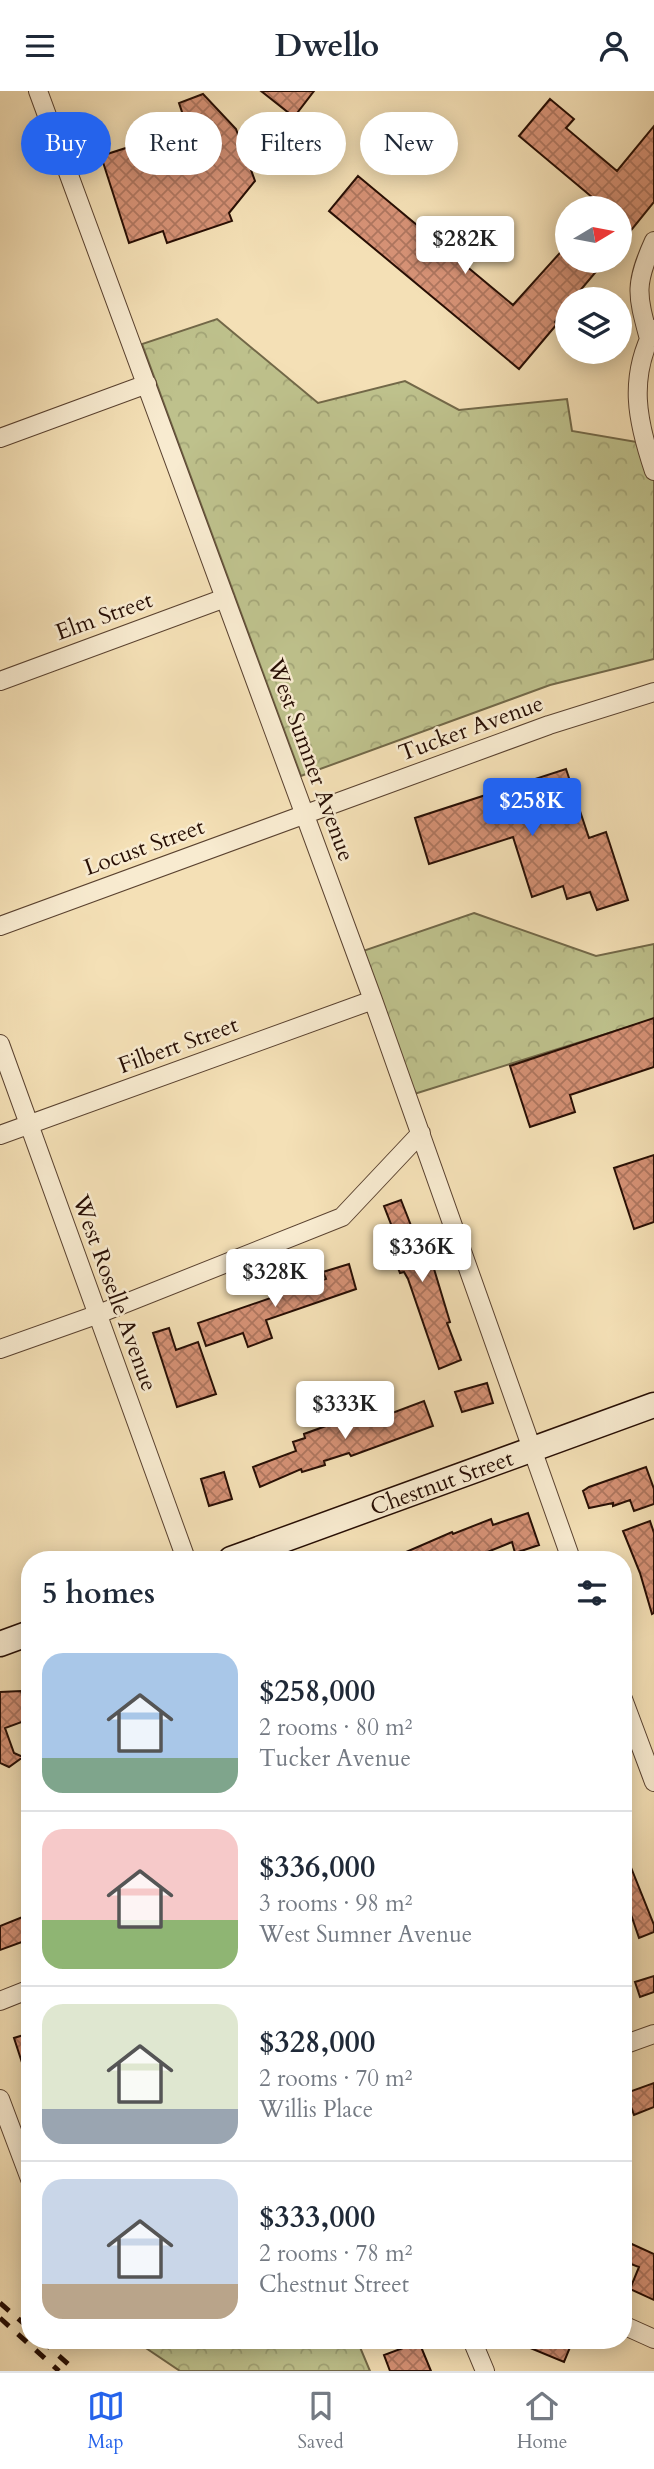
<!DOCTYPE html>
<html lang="en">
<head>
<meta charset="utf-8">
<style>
	body { margin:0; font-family:Cardo,serif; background:#f2f2f3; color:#1f2937; height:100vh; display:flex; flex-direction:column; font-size:26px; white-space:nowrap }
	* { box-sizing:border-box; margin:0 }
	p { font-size:23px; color:#747a83 }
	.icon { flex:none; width:38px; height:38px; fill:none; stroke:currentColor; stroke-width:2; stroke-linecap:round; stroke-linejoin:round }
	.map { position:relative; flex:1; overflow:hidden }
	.sheet { position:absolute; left:21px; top:1460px; width:611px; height:798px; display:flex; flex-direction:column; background:#fff; border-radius:28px; box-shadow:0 4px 18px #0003 }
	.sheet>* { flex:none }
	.guide { position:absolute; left:21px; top:21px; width:612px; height:63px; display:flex; gap:14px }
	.needle { width:46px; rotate:80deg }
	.buttons { position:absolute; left:555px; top:105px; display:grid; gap:14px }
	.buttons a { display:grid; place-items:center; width:77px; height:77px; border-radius:50%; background:#fff; box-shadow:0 4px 18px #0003; font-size:35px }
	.price { position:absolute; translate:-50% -60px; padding:0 16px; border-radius:7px; background:#fff; color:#222; font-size:23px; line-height:46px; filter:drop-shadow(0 2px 4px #0008) }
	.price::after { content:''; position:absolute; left:50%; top:42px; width:21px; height:16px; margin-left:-10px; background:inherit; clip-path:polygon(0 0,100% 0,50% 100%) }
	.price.on { background:#2563eb; color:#fff }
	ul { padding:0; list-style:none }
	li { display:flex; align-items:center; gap:21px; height:175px; padding:0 21px }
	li+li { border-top:2px solid #e0e1e3 }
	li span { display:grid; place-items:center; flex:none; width:196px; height:140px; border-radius:21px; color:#555 }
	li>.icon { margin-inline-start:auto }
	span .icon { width:84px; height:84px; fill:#fffc; stroke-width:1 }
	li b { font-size:30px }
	h2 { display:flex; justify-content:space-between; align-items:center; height:84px; padding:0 21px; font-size:30px }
	.pill { padding:0 24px; border-radius:32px; background:#fff; box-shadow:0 4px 18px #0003; font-size:24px; line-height:63px }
	.pill.on { background:#2563eb; color:#fff }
	header { display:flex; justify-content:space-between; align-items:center; height:91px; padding:0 21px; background:#fff; font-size:32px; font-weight:700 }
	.menu { display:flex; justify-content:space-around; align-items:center; height:98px; border-top:2px solid #e0e1e3; background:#fff; font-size:19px; color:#747a83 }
	.menu a { display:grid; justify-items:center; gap:4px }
	.menu .on { color:#2563eb }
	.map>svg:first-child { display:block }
	.forest { fill:url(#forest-crowns); stroke:#726848; stroke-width:2 }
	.building { fill:url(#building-cross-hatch); stroke:#270e04; stroke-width:2 }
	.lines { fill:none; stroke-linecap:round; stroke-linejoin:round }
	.street-casing { stroke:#5a4230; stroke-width:20 }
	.secondary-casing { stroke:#270e04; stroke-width:27 }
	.street { stroke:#f8ebd0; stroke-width:18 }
	.secondary { stroke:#f8ebd0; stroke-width:24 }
	.rail { stroke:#270e04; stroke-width:5; stroke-dasharray:12 12; stroke-linecap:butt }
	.labels { text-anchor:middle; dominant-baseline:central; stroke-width:5; stroke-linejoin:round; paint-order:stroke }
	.street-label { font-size:23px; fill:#270e04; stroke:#f8ebd0 }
</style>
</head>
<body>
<header><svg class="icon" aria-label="menu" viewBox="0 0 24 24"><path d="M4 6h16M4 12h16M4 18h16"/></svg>Dwello<svg class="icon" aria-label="person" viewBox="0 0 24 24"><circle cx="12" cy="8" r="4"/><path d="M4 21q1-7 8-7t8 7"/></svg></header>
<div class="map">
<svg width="654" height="2280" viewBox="0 0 654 2280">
	<defs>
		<pattern id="forest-crowns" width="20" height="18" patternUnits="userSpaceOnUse" patternTransform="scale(1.75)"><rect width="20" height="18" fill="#bec18c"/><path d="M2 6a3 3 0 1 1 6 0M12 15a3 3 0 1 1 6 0" fill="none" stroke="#a3a577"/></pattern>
		<pattern id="building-cross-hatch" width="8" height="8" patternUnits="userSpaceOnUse" patternTransform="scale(1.75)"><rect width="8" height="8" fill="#d69276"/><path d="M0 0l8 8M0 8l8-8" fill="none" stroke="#ae765f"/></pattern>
	</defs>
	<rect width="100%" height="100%" fill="#f4e0b6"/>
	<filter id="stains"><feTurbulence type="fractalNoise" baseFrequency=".00286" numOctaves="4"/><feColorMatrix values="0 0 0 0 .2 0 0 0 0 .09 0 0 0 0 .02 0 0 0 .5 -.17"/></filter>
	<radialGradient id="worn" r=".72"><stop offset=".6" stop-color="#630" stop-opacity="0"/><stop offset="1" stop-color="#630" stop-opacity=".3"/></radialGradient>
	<!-- forest -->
	<path class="forest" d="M217 228 318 312 405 290 459 319 567 308 572 340 654 354V568L550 594 301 685 142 253Z
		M474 822 596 865 654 853V928L411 1004 357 862Z
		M134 2249H357L370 2280H180Z"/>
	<!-- building -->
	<path class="building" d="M261 0H314L294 26Z
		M203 3 236 38 255 90 229 122 232 130 167 152 163 140 129 152 101 65 132 55 128 43 183 24 179 12Z
		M550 8 574 28 566 37 617 80 654 35V111L620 153V117H605L519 45Z
		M358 85 513 214 567 154V170H605L573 208H567V216L555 231 557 233 519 278 329 120Z
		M566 678 589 747 606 741 628 809 597 819 590 801 567 808 563 795 532 806 513 746 429 773 415 727Z
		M654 927V976L570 1004 575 1021 530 1036 510 975Z
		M654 1064V1131L634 1138 614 1077Z
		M401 1109 421 1160 428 1158 450 1231 447 1232 461 1269 439 1278 408 1188 404 1181 400 1182 385 1145 394 1141 384 1115Z
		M349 1173 356 1198 266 1229 272 1247 248 1256 243 1242 206 1255 198 1232 326 1188 323 1181Z
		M169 1237 176 1259 198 1251 216 1303 177 1316 153 1242Z
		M487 1292 493 1312 462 1321 455 1301Z
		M424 1310 433 1335 351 1365 349 1362 324 1370 325 1374 302 1381 301 1378 260 1396 253 1376 296 1360 293 1351 305 1347 304 1343 367 1320 371 1330Z
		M646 1376 654 1398V1413L634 1420 630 1409 613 1415V1412L589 1417 583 1400 589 1396Z
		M224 1381 232 1408 209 1415 201 1388Z
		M528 1422 539 1454 515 1462 512 1451 470 1468H390L452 1441 453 1443 491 1428 493 1434Z
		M650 1430 654 1442V1522L652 1523 640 1482 623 1440Z
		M21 1600 30 1628 5 1637 14 1662 23 1666 9 1676 0 1672V1601Z
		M624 1759 654 1834V1841L639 1847 623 1800Z
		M30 1823V1848L0 1859V1835Z
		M654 1885V1901L640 1906 635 1891Z
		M30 1942V1987H27L14 1947Z
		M654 1992V2016L634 2024 626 2002Z
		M623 2149 654 2163V2209L630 2198 639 2176 623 2170Z
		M511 2249H573L564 2271Z
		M419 2251 431 2280H390L384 2264Z"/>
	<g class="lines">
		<defs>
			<path id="street" d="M38 0 373 909 571 1468
				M654 238C628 287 637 330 654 380
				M649 248C637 203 634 194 654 150
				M0 347 147 293
				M0 590 225 507
				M0 835 549 634 654 601
				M0 953 186 1468
				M0 1044 373 909
				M0 1258 96 1224 342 1126 421 1042
				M623 1608 654 1691
				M0 1910 30 1898
				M623 1954 654 1943
				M0 2008 30 2088
				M623 2234 654 2248
				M472 2249 485 2280"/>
			<g id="secondary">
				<path id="s1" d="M231 1468 654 1314"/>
				<path d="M0 1553 30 1542"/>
			</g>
		</defs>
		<!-- street casing -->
		<use href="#street" class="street-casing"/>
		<!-- secondary casing -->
		<use href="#secondary" class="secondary-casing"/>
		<!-- street -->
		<use href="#street" class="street"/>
		<!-- secondary -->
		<use href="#secondary" class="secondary"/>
		<!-- rail -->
		<path class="rail" d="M0 2212 30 2238
			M0 2227 59 2280
			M41 2249 76 2280"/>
	</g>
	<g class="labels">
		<!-- street labels -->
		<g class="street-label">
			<text transform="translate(104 525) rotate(-20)">Elm Street</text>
			<text transform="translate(471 637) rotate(-20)">Tucker Avenue</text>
			<text transform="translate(311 669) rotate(70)">West Sumner Avenue</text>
			<text transform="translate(144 756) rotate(-20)">Locust Street</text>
			<text transform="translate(178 954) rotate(-20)">Filbert Street</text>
			<text transform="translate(115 1202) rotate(70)">West Roselle Avenue</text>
			<text stroke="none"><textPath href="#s1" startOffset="224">Chestnut Street</textPath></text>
		</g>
	</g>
	<rect width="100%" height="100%" filter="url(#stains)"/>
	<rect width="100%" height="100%" fill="url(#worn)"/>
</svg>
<div class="buttons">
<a><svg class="needle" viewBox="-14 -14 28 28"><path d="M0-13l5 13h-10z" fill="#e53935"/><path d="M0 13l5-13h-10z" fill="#747a83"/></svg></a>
<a><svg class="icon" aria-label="layers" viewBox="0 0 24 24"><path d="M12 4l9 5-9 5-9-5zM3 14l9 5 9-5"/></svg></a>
</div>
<b class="price" style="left:465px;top:185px">$282K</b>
<b class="price on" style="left:532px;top:747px">$258K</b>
<b class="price" style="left:422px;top:1193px">$336K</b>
<b class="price" style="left:275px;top:1218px">$328K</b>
<b class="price" style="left:345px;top:1350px">$333K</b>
<div class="guide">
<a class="pill on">Buy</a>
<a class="pill">Rent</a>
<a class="pill">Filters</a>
<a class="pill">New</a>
</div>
<section class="sheet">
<h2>5 homes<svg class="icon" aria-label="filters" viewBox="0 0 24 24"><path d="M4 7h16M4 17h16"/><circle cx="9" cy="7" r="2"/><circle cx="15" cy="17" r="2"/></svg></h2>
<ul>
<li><span style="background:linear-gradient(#a9c7e8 75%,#7fa58c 0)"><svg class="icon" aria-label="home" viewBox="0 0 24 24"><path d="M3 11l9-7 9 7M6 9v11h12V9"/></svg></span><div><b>$258,000</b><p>2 rooms · 80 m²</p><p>Tucker Avenue</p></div></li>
<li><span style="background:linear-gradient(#f6c9c9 65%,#8fb573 0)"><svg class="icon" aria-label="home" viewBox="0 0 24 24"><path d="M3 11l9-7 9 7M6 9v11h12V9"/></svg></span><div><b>$336,000</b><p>3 rooms · 98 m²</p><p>West Sumner Avenue</p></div></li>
<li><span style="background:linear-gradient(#dfe7d0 75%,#9aa5b1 0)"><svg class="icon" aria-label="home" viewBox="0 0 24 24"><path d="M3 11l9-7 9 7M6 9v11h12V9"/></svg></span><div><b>$328,000</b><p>2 rooms · 70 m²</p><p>Willis Place</p></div></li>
<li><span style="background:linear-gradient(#c9d6e8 75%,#b9a48a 0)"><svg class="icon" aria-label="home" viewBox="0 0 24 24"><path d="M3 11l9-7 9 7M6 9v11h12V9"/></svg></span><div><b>$333,000</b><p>2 rooms · 78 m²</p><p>Chestnut Street</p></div></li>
</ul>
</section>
</div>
<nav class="menu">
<a class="on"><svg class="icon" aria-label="map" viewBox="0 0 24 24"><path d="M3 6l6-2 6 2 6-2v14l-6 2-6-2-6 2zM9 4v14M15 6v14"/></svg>Map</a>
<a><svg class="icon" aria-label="saved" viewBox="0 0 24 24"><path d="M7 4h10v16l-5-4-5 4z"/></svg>Saved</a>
<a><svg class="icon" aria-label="home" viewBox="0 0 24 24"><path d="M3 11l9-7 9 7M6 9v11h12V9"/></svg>Home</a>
</nav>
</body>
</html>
